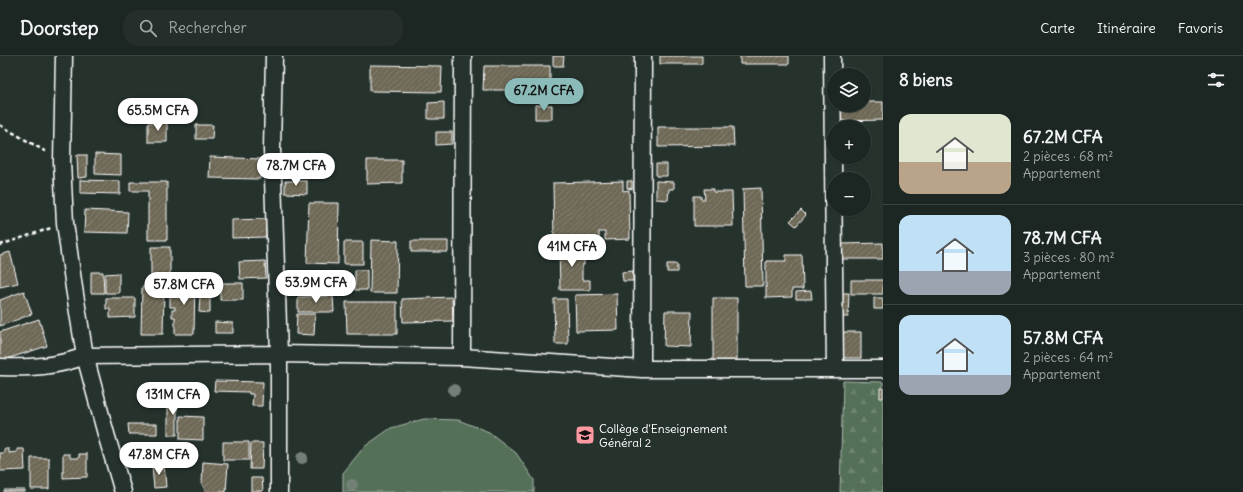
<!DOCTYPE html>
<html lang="fr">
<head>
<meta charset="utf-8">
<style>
	body { margin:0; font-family:Delius,sans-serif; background:#252e2a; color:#f1f3f6; height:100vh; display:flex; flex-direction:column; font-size:15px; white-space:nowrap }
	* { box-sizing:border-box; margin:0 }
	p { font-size:13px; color:#a0a5a5 }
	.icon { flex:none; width:22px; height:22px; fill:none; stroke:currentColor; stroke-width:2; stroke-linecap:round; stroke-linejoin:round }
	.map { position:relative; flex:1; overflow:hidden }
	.sheet { display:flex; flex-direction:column; background:#1c2622; width:360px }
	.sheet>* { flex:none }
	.buttons { position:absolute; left:827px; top:12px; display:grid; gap:8px }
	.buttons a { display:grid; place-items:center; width:44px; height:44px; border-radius:50%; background:#1c2622; box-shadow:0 1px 3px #0004,0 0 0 1px #3a4340; font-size:20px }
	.price { position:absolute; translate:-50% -34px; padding:0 9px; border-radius:14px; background:#fff; color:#222; font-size:13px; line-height:26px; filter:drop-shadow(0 1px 2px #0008) }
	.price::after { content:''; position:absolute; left:50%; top:24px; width:12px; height:9px; margin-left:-6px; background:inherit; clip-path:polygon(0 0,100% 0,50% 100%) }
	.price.on { background:#8bbbb9; color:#111 }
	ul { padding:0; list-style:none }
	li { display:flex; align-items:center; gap:12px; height:100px; padding:0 16px }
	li+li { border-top:1px solid #3a4340 }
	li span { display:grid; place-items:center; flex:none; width:112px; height:80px; border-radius:12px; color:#555 }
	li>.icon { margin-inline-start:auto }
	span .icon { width:48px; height:48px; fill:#fffc; stroke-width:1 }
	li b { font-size:17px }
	h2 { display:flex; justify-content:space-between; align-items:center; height:48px; padding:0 16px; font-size:17px }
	header { display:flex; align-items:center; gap:24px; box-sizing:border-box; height:56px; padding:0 20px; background:#1c2622; border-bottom:1px solid #3a4340 }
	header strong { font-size:19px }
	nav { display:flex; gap:22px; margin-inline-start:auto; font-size:14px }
	.search { width:280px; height:36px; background:#252e2a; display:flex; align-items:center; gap:10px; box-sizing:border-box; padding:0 14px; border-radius:16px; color:#a0a5a5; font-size:15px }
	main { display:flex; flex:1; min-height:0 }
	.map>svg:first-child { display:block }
	.grass { fill:#547058; stroke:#aab8ac }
	.forest { fill:url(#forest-firs); stroke:#aab8ac }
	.building { fill:url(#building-hatch); stroke:#fff }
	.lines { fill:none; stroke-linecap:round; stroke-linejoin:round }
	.minor-casing { stroke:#fff; stroke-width:19 }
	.path { stroke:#fff; stroke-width:2.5; stroke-dasharray:4 3; stroke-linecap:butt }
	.minor { stroke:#26332d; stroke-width:16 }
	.tree { fill:#738077 }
	.labels { text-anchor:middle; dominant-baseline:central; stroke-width:3; stroke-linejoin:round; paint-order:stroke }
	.poi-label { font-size:12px; fill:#fff; stroke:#26332d; text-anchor:start }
</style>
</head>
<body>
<header>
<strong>Doorstep</strong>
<div class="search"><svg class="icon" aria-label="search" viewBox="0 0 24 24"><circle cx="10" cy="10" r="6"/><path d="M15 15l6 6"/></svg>Rechercher</div>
<nav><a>Carte</a><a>Itinéraire</a><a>Favoris</a></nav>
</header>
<main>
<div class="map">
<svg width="883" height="436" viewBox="0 0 883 436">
	<defs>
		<pattern id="forest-firs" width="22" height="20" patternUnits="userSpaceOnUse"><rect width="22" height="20" fill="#547058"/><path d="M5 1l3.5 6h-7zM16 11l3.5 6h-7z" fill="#6e8571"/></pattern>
		<pattern id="building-hatch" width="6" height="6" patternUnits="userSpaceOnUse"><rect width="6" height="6" fill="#6e6856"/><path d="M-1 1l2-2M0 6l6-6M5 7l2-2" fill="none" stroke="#847f6f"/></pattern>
	</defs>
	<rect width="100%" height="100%" fill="#26332d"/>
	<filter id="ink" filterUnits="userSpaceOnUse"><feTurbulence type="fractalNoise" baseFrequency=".025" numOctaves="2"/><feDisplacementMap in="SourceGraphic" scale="8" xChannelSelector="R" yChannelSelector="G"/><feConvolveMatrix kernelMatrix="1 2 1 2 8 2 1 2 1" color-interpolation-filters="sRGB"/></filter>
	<g filter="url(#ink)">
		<!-- grass -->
		<path class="grass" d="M424 363 458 364 489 376 516 397 534 424V436H343V417L364 391 391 372Z"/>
		<!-- forest -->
		<path class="forest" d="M843 325 883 326V436H840Z"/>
		<!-- building -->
		<path class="building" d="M553 0H564L563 10H553Z
			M660 0H702V8H660Z
			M740 0H789V8H740Z
			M370 9 442 10 441 36 370 35Z
			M484 10H550V34H483Z
			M444 46V63H428V47Z
			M864 46H883V64L841 65 840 49H864Z
			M535 49H552V63H535Z
			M167 66V86H148V67Z
			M196 69H213L212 83H196Z
			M658 71H733L734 90 658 91Z
			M436 76H452V88L436 89Z
			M95 98 121 99V119L95 118Z
			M77 99H87V121L78 122Z
			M210 101 261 103 260 123 209 122Z
			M367 104H402V127L367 128Z
			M656 108H667V120H656Z
			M80 124 120 125V138L80 137Z
			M285 125H307V138L285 137Z
			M623 125V135L629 134 630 183 605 184V176H599V183L554 184 553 127Z
			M627 125H632V133L627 132Z
			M656 125 674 126V133H669L668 144 656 143Z
			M130 126H167V184H148V135H130Z
			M761 132 763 230H745L743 133Z
			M704 133H713V136H732L733 170H694V140H701V143H705Z
			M309 147H339L338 208 307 207Z
			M85 154 128 156 127 177 84 176Z
			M801 154 806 159 796 170 790 165Z
			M266 163V181L232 182V164Z
			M371 184 398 185 397 237H370Z
			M411 185H448V196H411Z
			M344 186H363V208H344Z
			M883 187V203H842V188Z
			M559 188H581V196H584V209H582V224H590V234H560Z
			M151 191H170V228H151Z
			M10 196 18 227 0 231V199Z
			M786 199H802L803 233H792V241L766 242V205H786Z
			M265 205 266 222 240 223 239 206Z
			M667 208H677V216H667Z
			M355 214H367V234H355Z
			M633 215V225H623L622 216Z
			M91 216H103L104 237H91Z
			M119 217V237H105V218Z
			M176 221 195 222 194 278H175V261H172V254H175V251H170V236H176Z
			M851 224H883V238H851Z
			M220 227H243V244H220Z
			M142 231H164L163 278H141Z
			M24 235 32 258 0 270V244Z
			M811 235 812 243H796V236Z
			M841 237H849L848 261H840Z
			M617 238 618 274 576 275 575 239Z
			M200 240H210V257L199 256Z
			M333 240 334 256H298V241Z
			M452 241 453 265 403 266 402 243Z
			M106 242H135V261L110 262V253H106Z
			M713 242H737V306L713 305Z
			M874 242H883V253H874Z
			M554 243H567L568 288H555Z
			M346 246H397V278H347Z
			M665 255H692L691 291 664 290Z
			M297 258H315L314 279 296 278Z
			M39 263 47 290 0 305V276Z
			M215 266 233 267V277H215Z
			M842 276H861V302H842Z
			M215 325 263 326 262 350H252L253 338H249V336L214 335Z
			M880 332H883V342H880Z
			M177 341V379H168V342Z
			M180 360 203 361V384L180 383Z
			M128 368H157V378H129Z
			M223 386H249V404H223Z
			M251 387H263L262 413H250Z
			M4 393H9V397L17 396V393H24L25 414 0 415V397H4Z
			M63 398H70V402H79V398H87V421L63 422Z
			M31 402H49V433H31Z
			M203 406 228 408 226 436H206L202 428Z
			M164 408 166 431 154 432 152 410Z
			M251 422H262L263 435H251Z
			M4 434H25V436H4Z"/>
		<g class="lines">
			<defs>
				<path id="minor" d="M64 0 62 106 65 167 74 232 85 300 106 378 123 436
					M274 0 272 93 279 298V436
					M832 0 835 313
					M462 301 463 0
					M0 311C31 312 55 311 85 300L279 298 462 301 642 313H883
					M642 313 643 0"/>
			</defs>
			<!-- minor casing -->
			<use href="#minor" class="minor-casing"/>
			<!-- path -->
			<path class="path" d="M0 69 48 97
				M0 189 51 172"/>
			<!-- minor -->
			<use href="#minor" class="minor"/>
		</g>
		<!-- trees -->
		<g class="tree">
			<circle cx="454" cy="334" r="6"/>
			<circle cx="302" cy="402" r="6"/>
			<circle cx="352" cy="429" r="6"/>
		</g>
	</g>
	<!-- icons -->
	<defs>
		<symbol id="school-square" viewBox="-11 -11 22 22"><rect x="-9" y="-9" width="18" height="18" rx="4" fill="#ff9aa2" stroke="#26332d"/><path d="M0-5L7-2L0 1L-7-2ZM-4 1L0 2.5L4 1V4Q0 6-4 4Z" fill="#111"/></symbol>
	</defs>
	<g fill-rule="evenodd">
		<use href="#school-square" x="574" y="368" width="22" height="22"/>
	</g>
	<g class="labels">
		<!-- poi labels -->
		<g class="poi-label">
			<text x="599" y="372">Collège d'Enseignement<tspan x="599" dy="14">Général 2</tspan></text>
		</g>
	</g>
</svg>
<div class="buttons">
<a><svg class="icon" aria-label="layers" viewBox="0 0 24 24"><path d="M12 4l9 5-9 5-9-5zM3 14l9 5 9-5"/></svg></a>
<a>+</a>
<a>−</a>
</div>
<b class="price on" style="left:544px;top:56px">67.2M CFA</b>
<b class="price" style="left:158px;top:76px">65.5M CFA</b>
<b class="price" style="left:296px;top:131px">78.7M CFA</b>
<b class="price" style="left:572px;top:212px">41M CFA</b>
<b class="price" style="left:316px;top:248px">53.9M CFA</b>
<b class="price" style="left:184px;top:250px">57.8M CFA</b>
<b class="price" style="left:173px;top:360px">131M CFA</b>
<b class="price" style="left:159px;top:420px">47.8M CFA</b>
</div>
<section class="sheet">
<h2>8 biens<svg class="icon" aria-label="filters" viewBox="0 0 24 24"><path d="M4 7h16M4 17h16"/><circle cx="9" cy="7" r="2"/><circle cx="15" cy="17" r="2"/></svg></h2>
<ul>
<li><span style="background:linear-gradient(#dfe7d0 60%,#b9a48a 0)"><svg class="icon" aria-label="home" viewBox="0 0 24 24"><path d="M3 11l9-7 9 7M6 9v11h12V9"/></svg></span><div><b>67.2M CFA</b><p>2 pièces · 68 m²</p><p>Appartement</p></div></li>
<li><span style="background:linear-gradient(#bfe0f5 70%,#9aa5b1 0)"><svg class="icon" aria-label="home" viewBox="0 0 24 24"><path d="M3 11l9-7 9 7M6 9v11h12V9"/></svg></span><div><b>78.7M CFA</b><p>3 pièces · 80 m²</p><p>Appartement</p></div></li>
<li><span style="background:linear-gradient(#bfe0f5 75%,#9aa5b1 0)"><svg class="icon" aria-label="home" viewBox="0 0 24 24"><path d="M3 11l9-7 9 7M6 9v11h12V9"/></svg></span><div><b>57.8M CFA</b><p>2 pièces · 64 m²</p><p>Appartement</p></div></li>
</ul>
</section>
</main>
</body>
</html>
